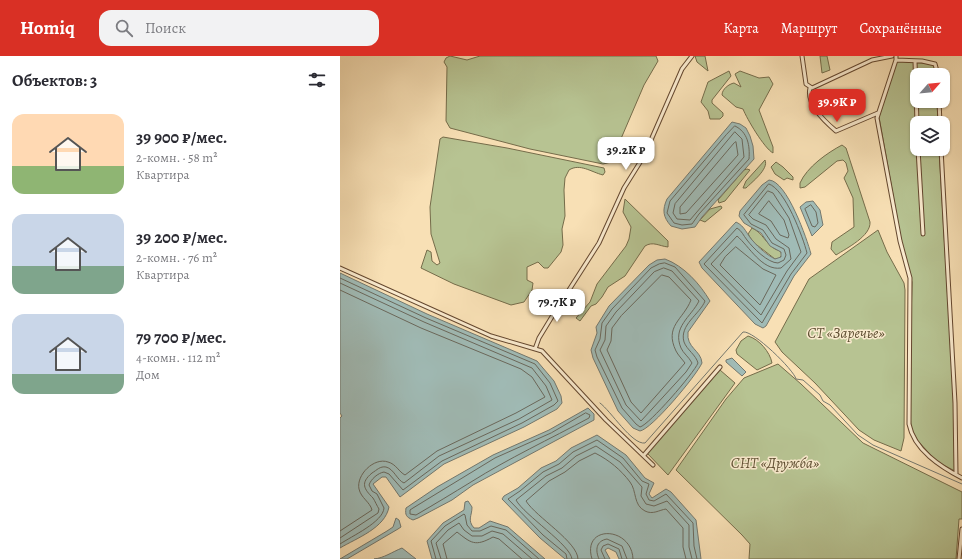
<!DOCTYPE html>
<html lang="ru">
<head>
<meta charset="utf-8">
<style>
	body { margin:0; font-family:Alegreya,serif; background:#f2f2f3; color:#2b2b33; height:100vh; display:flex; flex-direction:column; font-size:15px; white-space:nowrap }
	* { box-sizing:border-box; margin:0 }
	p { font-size:13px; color:#7c7c81 }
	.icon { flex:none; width:22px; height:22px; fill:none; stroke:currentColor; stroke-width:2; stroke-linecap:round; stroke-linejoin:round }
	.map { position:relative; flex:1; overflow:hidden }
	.details { display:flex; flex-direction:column; background:#fff; width:340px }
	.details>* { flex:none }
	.needle { width:26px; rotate:63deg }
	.buttons { position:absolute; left:570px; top:12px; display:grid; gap:8px }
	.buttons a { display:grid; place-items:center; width:40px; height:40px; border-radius:8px; background:#fff; box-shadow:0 1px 3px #0004; font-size:20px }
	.price { position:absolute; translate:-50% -34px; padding:0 9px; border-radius:8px; background:#fff; color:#222; font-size:13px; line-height:26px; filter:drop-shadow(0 1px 2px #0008) }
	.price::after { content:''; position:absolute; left:50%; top:24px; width:12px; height:9px; margin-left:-6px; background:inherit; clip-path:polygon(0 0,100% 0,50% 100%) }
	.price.selected { background:#d93025; color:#fff }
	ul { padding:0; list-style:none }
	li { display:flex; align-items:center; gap:12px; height:100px; padding:0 12px }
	li span { display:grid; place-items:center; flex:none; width:112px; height:80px; border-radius:12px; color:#555 }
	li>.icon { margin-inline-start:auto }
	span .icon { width:48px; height:48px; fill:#fffc; stroke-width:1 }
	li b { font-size:17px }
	h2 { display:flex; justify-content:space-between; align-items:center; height:48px; padding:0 12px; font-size:17px }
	header { display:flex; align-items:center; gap:24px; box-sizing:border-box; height:56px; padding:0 20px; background:#d93025; color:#fff }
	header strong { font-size:19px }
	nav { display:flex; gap:22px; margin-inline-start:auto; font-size:14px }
	.search { width:280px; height:36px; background:#f2f2f3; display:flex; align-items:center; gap:10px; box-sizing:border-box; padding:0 14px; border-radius:12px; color:#7c7c81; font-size:15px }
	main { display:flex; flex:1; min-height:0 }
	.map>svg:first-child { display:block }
	.green { fill:#b7c392; stroke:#756c4a }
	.water { fill:#a0bbb6; stroke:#74786e }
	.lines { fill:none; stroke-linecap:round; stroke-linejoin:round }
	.shore { stroke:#6a685c; stroke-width:1 }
	.stream { stroke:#74786e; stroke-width:1 }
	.street-casing { stroke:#64472f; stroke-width:5 }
	.street { stroke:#faebcf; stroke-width:3 }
	.labels { text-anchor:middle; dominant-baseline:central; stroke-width:3; stroke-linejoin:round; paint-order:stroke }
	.park-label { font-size:15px; font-style:italic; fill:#615134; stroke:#faebcf }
</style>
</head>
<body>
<header>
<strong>Homiq</strong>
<div class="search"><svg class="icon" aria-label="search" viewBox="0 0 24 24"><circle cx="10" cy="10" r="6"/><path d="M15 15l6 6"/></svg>Поиск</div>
<nav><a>Карта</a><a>Маршрут</a><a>Сохранённые</a></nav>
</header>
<main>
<section class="details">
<h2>Объектов: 3<svg class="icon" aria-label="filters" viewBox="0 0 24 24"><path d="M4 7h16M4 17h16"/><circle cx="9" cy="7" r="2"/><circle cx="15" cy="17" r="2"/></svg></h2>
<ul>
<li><span style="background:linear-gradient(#ffd9b3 65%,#8fb573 0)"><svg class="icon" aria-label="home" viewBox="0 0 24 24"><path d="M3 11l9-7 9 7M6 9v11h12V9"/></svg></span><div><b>39 900 ₽/мес.</b><p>2-комн. · 58 m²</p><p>Квартира</p></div></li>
<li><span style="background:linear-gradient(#c9d6e8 65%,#7fa58c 0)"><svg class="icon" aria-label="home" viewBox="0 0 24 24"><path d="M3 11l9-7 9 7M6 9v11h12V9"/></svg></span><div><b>39 200 ₽/мес.</b><p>2-комн. · 76 m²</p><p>Квартира</p></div></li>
<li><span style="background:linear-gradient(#c9d6e8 75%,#7fa58c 0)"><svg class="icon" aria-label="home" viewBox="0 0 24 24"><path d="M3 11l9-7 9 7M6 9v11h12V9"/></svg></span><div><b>79 700 ₽/мес.</b><p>4-комн. · 112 m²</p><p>Дом</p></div></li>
</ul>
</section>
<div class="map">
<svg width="622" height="503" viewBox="0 0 622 503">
	<rect width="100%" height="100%" fill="#f8e0b5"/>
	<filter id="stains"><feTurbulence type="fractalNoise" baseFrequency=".005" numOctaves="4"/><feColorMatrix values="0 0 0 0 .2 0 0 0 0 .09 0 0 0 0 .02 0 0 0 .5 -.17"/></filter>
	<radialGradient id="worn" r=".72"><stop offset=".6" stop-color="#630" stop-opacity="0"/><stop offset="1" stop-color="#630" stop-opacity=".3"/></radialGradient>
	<!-- green -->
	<path class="green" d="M110 0 127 4 140 0H316L318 5 304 29 271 106 263 108 190 93 110 72 106 65 107 11 104 6 106 2Z
		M355 0H365L368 15 357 6Z
		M480 0H487L490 14 482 17Z
		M557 5 595 8V19H577V45H597L598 67H577V93H599L616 382 615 415 597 406 577 384 571 371 569 346 572 226 564 200 539 61Z
		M389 15 391 20 372 44V47L383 57V60L380 63H370L368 55 361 46 368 26Z
		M400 15 419 22 429 21 433 28 419 54 433 91V97C424 92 407 63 403 53L396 51 382 39C382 33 389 28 394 27L401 31 395 18Z
		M103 81 167 92 264 112 265 116 263 119C251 116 240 107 229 114L225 122 224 134 225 160 222 173 223 189 221 196 208 212H204L198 206 187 211V224L193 227 192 234 184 246 171 249 114 228 81 212 87 194 91 196 92 205 97 209 100 207 91 178 90 151 100 83Z
		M502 89 506 92 530 166C531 180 507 192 496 199L491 193 492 186 514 171 513 142 504 122 508 115 506 107 503 104 497 105 465 131 460 132V127C467 111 487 97 502 89Z
		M425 104C429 113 412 126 406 132H403L406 125Z
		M436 106 443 111 453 121V124L447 122 444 124 435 118 431 111Z
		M407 113 410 114 385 145 379 147 378 144 404 114Z
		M285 143 328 185V191C319 190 313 185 305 190L285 220 268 231 262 241 256 248 251 250 240 265 236 262 250 246 257 228 286 190 289 183 291 171 283 156Z
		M381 150 382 152 365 166 360 164 370 153Z
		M412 172C423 177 425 187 435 193 439 195 440 194 442 199L438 203H435L413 186 408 178Z
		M538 174 547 196 564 227 565 234 564 382 561 395 534 384 519 374 475 327 442 296 435 286 469 223Z
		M408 280C419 283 430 296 432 307L417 314 397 298 396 294 401 285Z
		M438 308 461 328 523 387 622 436V463H619L616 503H409L410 488 402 479 336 414 386 343 404 322Z
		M380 314 395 327 328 419 307 397Z"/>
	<!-- water -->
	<path class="water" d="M392 66 400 68 406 72 410 80 413 90 414 103 362 161 355 171 342 173 331 170C323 161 322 154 327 143Z
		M429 124C447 125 467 183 471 198L454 220 426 270 423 272 415 268 362 212 359 206 396 166C405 170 407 179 413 185 419 192 427 199 435 203L441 201V196L430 190 421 177 404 167 399 160 400 155 422 129Z
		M473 145 480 154 483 169 472 180 460 151 466 146Z
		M325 203C344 210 360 228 370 245L348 276C346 292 361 294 362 307 356 320 312 373 300 375L293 372 278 355 253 302 251 294 257 277 256 271 269 250 309 209 317 204Z
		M0 217 87 258 197 305 214 325 221 340 222 347 217 353 184 371 104 408 60 441 46 421H42L33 428 49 451C45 472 17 482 0 492V362L2 360 0 357Z
		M392 302 406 316 402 320 386 306V304Z
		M248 352 254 358V364L133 429 112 444 78 462 73 464C66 461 65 459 66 452L97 431 153 399 209 374Z
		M257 379 286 399 305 422 314 427 309 438 312 442 326 433 331 436 356 464 361 503H279L276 496 268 492 265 494 270 503H225L200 482 162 443 164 440 178 432 201 412 216 405 231 392Z
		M128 445 132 451C132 460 127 464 134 472H139L150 465 168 471 205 503H92L87 485 103 467 124 454 125 446Z
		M56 462 59 464 61 471 58 473 7 503H0L47 475 53 471Z
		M62 492 76 503H34C44 502 52 496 62 492Z"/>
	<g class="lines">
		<!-- shore -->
		<path class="shore" d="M395 70C408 76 410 90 409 103L359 158 352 168 342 169 334 167 327 157 330 145 386 79Z
			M395 76 402 83 404 101 350 164 337 163 333 157 335 148Z
			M396 86 398 99 346 157 340 158V151L394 87Z
			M429 128C445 133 463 181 467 197L451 218 422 267 364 208 397 172C402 175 403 179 407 184 413 192 428 207 438 207L444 204 446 199 444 193 432 187 423 174 411 168 404 159Z
			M428 135 433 137 449 162 461 196 447 215 421 259 371 208 397 180C409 190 422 215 441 212L451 203 449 192 436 183 426 169 413 163 409 159Z
			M429 145 444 164 449 179 448 182 440 179 431 165 419 158Z
			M471 149 476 156 478 167 475 171 472 170 465 153Z
			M396 191 423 213 436 219 420 249 380 209 385 201Z
			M325 207 335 211 365 245C360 258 339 269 344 286 347 294 356 299 358 307 354 317 309 369 300 371L296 368 282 352 257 301 255 294 260 283 262 267 272 253 311 212 319 208Z
			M324 212 332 215 359 245C351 261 332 271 341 292 343 297 349 301 352 307L346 316 301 365 286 349 260 294 265 284 266 270 276 256 314 216Z
			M322 219 329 221 351 244C343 264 324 270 336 295 338 299 342 303 345 307L301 357 291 346 267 294 271 285 272 272 281 260Z
			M0 222 86 262 195 308 210 327 218 345 214 349 182 367 102 405 63 434 49 418 44 416C38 417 31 423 29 429L32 435 37 438 44 452C43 466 12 480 0 488
			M0 227 84 266 192 312 206 330 212 344 179 363 99 400 64 427C57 424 54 413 46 411 40 410 37 414 32 417 20 427 24 433 33 442 35 445 37 450 39 453L38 457 0 482
			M0 234 81 272 181 313 192 321 205 341 176 357 97 395 65 419C59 416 56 408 48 406 34 401 16 419 19 433 21 442 30 446 32 454L0 475
			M246 357 250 359 249 362C210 383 169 402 131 426 113 437 95 448 76 459L70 458V454L73 452 155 402 211 377Z
			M96 503 91 485 105 470 124 458 125 459 127 469 132 475H140L151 470 166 474 199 503
			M101 503 96 487 108 474 119 467 124 474 132 480H142L152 475 163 478 192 503
			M107 503 103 488 117 476C131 487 135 491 153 481L159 483 182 503
			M227 503 226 498 203 479 168 443 180 435 203 416 219 408 233 396 257 384 283 402 302 425 309 428 306 438 309 444 314 445 326 438 353 467 354 490 357 503
			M232 503C231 489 184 459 176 444L206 420 222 412 236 400 256 390 280 406 302 431 301 440 306 448 314 450 327 445 349 469V491L352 503
			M238 503C238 486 196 461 186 445L209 425 225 416 239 405 255 397C269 404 281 414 290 426 297 435 293 449 305 455 313 459 319 454 326 453L343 472V491L346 503
			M252 503C241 468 292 470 293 503
			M259 503C255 494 256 485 267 483L282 490 287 503
			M265 503 261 494 263 490 268 488 279 493 282 503"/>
		<!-- stream -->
		<path class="stream" d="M260 347C271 355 292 389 305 387L403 276C413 274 454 314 456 323L463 324 480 339 483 345 490 349 518 379 533 389 622 428"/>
		<defs>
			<path id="street" d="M462 0 466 28 472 32 532 4 552 0
				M556 0V4L582 5 595 8 598 19
				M556 4 537 62 560 185 570 222 569 368C574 394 601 411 622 422
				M575 5 577 67
				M470 32C466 48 484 65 496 75L538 57
				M599 45 600 67
				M578 93 583 178
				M601 93 615 347 616 418
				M0 212 151 280 202 295 266 364 313 409
				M195 293 199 282 213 259 259 187 284 132 304 100 342 13 352 0
				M304 399 380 311
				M619 503 622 473"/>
		</defs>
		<!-- street casing -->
		<use href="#street" class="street-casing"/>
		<!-- street -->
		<use href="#street" class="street"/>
	</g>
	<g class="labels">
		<!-- park labels -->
		<g class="park-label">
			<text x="506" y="277">СТ «Заречье»</text>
			<text x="435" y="407">СНТ «Дружба»</text>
		</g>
	</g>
	<rect width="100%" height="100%" filter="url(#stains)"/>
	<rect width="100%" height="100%" fill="url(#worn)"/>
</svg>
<div class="buttons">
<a><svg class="needle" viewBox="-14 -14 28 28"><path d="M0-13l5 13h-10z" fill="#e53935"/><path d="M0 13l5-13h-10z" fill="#7c7c81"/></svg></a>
<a><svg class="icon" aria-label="layers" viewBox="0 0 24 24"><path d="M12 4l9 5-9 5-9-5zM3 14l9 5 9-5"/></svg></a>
</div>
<b class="price selected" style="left:497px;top:67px">39.9K ₽</b>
<b class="price" style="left:286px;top:115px">39.2K ₽</b>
<b class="price" style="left:217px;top:267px">79.7K ₽</b>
</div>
</main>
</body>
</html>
